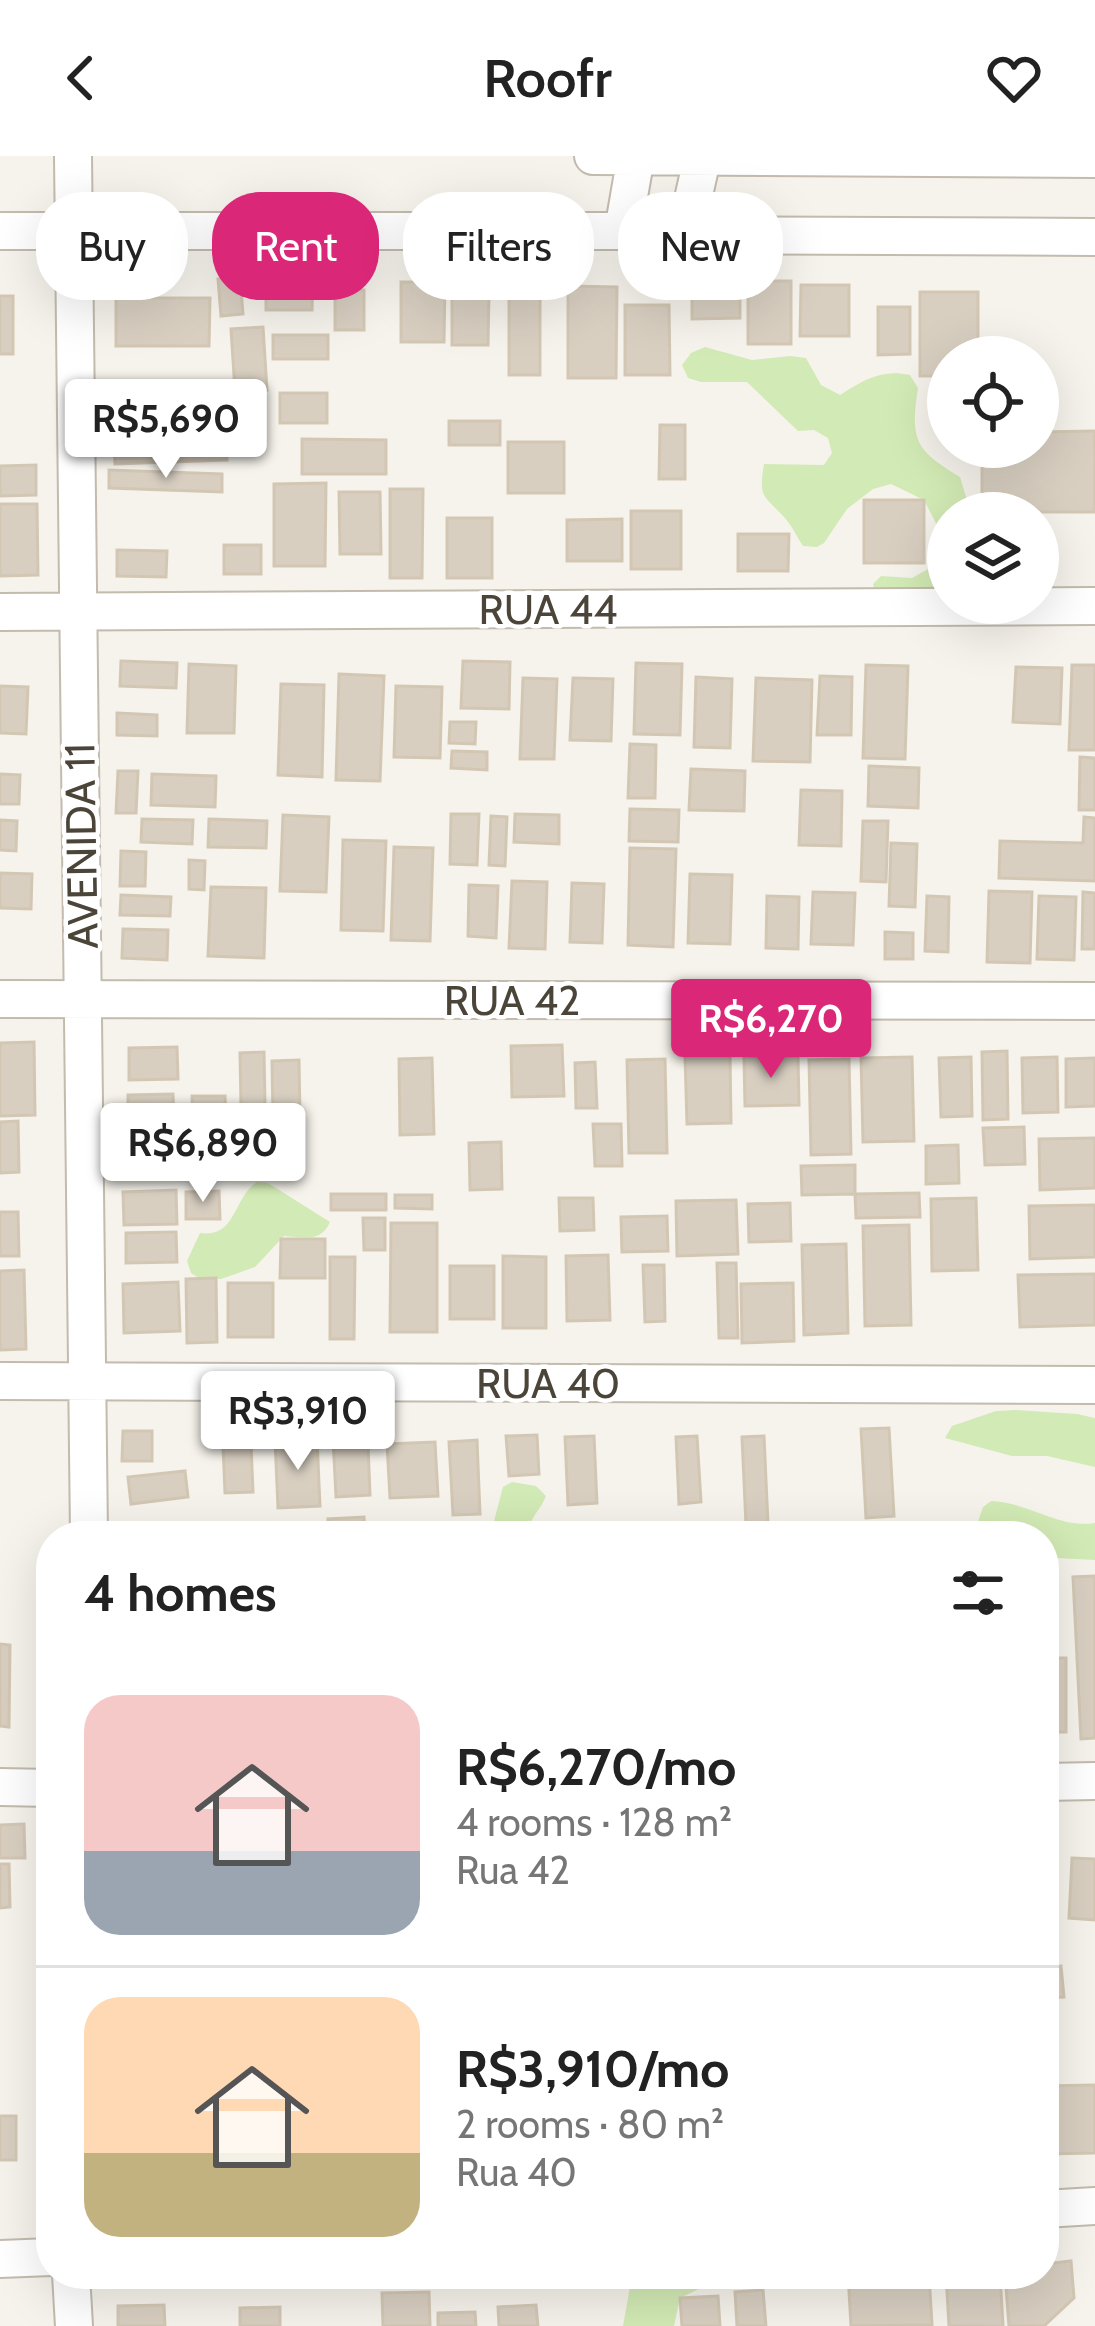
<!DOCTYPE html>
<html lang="en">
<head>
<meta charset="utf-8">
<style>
	body { margin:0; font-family:Cabin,sans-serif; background:#f2f2f2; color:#222; height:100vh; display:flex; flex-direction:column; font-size:45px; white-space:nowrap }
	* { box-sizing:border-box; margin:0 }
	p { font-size:39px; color:#767676 }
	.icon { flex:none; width:66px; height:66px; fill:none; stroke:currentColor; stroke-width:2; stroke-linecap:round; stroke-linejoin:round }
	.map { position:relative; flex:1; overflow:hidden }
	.side { position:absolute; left:36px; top:1365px; width:1023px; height:768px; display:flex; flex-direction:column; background:#fff; border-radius:48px; box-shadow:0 12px 48px #0002 }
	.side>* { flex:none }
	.hud { position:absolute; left:36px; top:36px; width:1023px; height:108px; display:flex; gap:24px }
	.fabs { position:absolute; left:927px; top:180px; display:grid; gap:24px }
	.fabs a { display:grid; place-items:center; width:132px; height:132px; border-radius:50%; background:#fff; box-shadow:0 12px 48px #0002; font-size:60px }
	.price { position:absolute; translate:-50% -102px; padding:0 27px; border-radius:12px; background:#fff; color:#222; font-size:39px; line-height:78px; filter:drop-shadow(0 3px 6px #0008) }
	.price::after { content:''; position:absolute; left:50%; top:72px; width:36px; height:27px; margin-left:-18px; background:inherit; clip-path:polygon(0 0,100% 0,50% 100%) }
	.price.active { background:#db2777; color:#fff }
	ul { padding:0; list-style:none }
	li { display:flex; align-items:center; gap:36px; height:300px; padding:0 48px }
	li+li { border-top:3px solid #e0e0e0 }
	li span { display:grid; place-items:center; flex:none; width:336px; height:240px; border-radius:36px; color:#555 }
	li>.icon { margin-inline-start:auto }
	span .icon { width:144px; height:144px; fill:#fffc; stroke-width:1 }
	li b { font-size:51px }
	h2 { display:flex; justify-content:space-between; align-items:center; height:144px; padding:0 48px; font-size:51px }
	.chip { padding:0 42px; border-radius:48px; background:#fff; box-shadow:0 12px 48px #0002; font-size:42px; line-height:108px }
	.chip.active { background:#db2777; color:#fff }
	header { display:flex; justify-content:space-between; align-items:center; height:156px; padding:0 48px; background:#fff; font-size:54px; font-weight:600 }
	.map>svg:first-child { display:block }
	.green { fill:#d2eab5 }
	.building { fill:#d8cfc1; stroke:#d3c7b4; stroke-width:3 }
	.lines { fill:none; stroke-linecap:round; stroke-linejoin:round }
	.minor-casing { stroke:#c2bbae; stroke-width:40 }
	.minor { stroke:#fff; stroke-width:36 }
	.labels { text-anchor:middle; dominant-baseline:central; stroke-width:9; stroke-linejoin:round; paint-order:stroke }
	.street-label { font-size:42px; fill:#4b4439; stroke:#fff }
</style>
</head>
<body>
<header><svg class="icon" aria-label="back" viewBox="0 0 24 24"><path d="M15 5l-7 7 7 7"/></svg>Roofr<svg class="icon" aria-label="heart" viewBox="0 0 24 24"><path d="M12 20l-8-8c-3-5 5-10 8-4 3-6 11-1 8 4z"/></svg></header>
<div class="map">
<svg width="1095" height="2170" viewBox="0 0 1095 2170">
	<rect width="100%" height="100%" fill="#f6f3ec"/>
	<!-- green -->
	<path class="green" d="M705 191 752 204 790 200 806 202 821 229 840 239C864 224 881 213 910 219L918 232C910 284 915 294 960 321L971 357H948V441L875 435 873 428 881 420 912 422 937 408 941 377 924 344 891 328 873 333 847 353 824 387 817 391 803 390C797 381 792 370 785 362 764 339 758 343 764 308L824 309 832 297 828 282 814 274 798 275 747 226H701L688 222 682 209 691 197Z
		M257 1026 268 1027 330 1066C321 1087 304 1081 284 1080L255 1111 221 1123 199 1122 191 1117 187 1105 200 1077C237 1082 233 1041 257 1026Z
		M1016 1254 1077 1258 1095 1262V1311L1047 1300H1012L945 1282 952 1270 996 1255Z
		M512 1326 536 1330 546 1340C541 1353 530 1362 528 1375L532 1380H490L503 1331Z
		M991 1345C1028 1346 1059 1373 1095 1367V1404L1056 1402 1044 1408V1380H973L983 1351Z
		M636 2118H709V2121L699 2133 680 2142 674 2170H623L631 2125Z"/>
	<!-- building -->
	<path class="building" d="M313 119 312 154H266V120Z
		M240 122 243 158 221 160 218 123Z
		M748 125H791V188H748Z
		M401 126H445L444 186H401Z
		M801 129H849V180H800Z
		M568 130 617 131 616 222H568Z
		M692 132H740V162L692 163Z
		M335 134H364V174H335Z
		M452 136H489L488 189H452Z
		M920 136H978V201H948V220H920Z
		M0 140H13V198H0Z
		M509 140 540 141V219H509Z
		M116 142H210L209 190H116Z
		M625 149H669L670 219H625Z
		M878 151H910V198L878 199Z
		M263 171 267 234 235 235 231 173Z
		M273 179H328V203H273Z
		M136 230H179L178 267 135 266Z
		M280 237H327V267H280Z
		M449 265H500V289H449Z
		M660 269H685V323H659Z
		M1095 275V356H982V291H1038V276Z
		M226 276 227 304 115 308 114 279Z
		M302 283 386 284V318H302Z
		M508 286H564V337H508Z
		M36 309V339L0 340V310Z
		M109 314 222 318V336L109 332Z
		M326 327 325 410H274V328Z
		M390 333H423L422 422H390Z
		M339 336H380L381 398H340Z
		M864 344H924V407H864Z
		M0 348H37L38 419 0 420Z
		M631 355H681V413H631Z
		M447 362H492V422H447Z
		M622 363V405H567V364Z
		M738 378H789L788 415H738Z
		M224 389H261V418H224Z
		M117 394 167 395 166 421 117 420Z
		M121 505 177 507 176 532 120 530Z
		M463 505 510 506 509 553 461 552Z
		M636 507 682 508 680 579 634 578Z
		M189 508 236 510 234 577H187Z
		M866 509 908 510 905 603 863 602Z
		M1072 509H1095V594H1069Z
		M1016 511 1062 512 1060 568 1013 566Z
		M339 518 384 520 380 625 336 624Z
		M820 520 852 521 851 579H817Z
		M696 521 732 523 730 592 694 591Z
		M523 522 557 523 554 603H520Z
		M573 522 613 523 611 585 570 584Z
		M756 522 812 524 810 606 753 605Z
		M281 528 324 529 322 621 278 619Z
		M0 530 28 531 26 578 0 577Z
		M396 530 442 531 440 602 394 601Z
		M117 557 157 559V580L117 579Z
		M450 566H476L475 588 449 587Z
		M630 588 656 589 655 642H628Z
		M452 595 487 596V614L451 612Z
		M1080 601 1095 602V654H1079Z
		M869 610 919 612 918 652 868 650Z
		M691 613 745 615 744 655 689 654Z
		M118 615H138L136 657H116Z
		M0 618 20 619 19 648H0Z
		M152 618 216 620 215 651 151 649Z
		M801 634 842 635 841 690 799 689Z
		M630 653 679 654 678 686 629 685Z
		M451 658H479L477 709 450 708Z
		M515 658 559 659V688L514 686Z
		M283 659 329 661 326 736 280 735Z
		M491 660 507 661 505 710 489 709Z
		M1084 661 1095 662V725L999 722 1000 685 1083 687Z
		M142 663 193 664 192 688 141 686Z
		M209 663 267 665 266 692 208 691Z
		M0 664 17 665 16 695 0 694Z
		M863 665H888L886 726 861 725Z
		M343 684 386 685 383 775 341 774Z
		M891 687 917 688 915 751 889 750Z
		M394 691 433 692 430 785 391 784Z
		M630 692 676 693 673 791 628 789Z
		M121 695 146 696 145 730H120Z
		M189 704 205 705 204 734 189 733Z
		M0 717 32 718 31 753 0 752Z
		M690 718 732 719 730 788 688 787Z
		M512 725 547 726 545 793 509 792Z
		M572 727 604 728 602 787 570 786Z
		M469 729 498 730 496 782 468 780Z
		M211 731 266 732 264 802 208 800Z
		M989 735 1032 736 1030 807 987 806Z
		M813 736 855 737 853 789 811 788Z
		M1083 736 1095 737V793H1082Z
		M121 739 171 741 170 760 120 759Z
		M767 740 799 741 798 793 766 792Z
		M927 740 949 741 948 796 925 795Z
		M1039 740 1076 741 1074 804 1037 803Z
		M123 773 168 774 167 804 122 802Z
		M885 776 913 777V803H885Z
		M34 886 35 959 0 960V887Z
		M562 889 564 940 512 941 511 890Z
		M177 891 178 923 129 924V892Z
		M1007 895 1008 963 983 964 982 896Z
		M264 896 265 949 241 950 240 897Z
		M730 898 731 967 687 968 685 899Z
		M798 900 799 949 745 950 744 901Z
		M912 901 914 985 863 986 861 902Z
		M971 901 972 960 941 961 939 902Z
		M1057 901 1058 956 1023 957 1022 902Z
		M432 902 434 978 400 979 399 903Z
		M1095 902V950L1066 951V903Z
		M665 903 667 997H629L627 904Z
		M849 903 851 998 811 999 809 904Z
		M299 904 300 961 273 962 272 905Z
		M595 906 597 952H576L575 907Z
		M173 938 174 966 128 968V939Z
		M192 940H225L226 963 193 965Z
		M18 965 19 1016 0 1017V966Z
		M593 968H621L622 1010H595Z
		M1024 971 1025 1008 985 1009 983 972Z
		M1095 982V1032L1040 1034 1039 983Z
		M501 986 502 1033 470 1034 469 987Z
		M958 989 959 1027 926 1028V990Z
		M164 994 165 1022 122 1023V995Z
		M855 1009V1038L802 1039 801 1010Z
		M176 1034 177 1068 124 1069 123 1036Z
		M219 1035 220 1063H186V1036Z
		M919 1037 920 1061 856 1062 855 1038Z
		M331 1038H386V1054H331Z
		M395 1039H432V1053L395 1052Z
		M559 1042H593L594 1074 560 1075Z
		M976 1042 978 1114 932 1115 931 1043Z
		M736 1044 738 1098 677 1100 676 1045Z
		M790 1047 791 1085 749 1086 748 1048Z
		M1095 1049V1101L1030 1103 1029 1050Z
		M0 1056H18L19 1100H0Z
		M667 1060 668 1095 622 1096 621 1061Z
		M363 1062H385V1094H364Z
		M391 1067H437V1176H390Z
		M909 1069 911 1169 865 1170 863 1070Z
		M176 1076 177 1106 126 1107V1077Z
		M281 1083H325V1122H280Z
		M846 1088 848 1177 804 1179 802 1089Z
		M608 1099 610 1164 567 1165 566 1100Z
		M503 1100 546 1101V1172H503Z
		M330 1101H355L354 1183H330Z
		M717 1107H736L738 1182H719Z
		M643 1109H664L665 1165 645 1166Z
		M450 1110H494V1163H450Z
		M24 1114 26 1193 0 1194V1115Z
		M1095 1118V1169L1020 1171 1018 1119Z
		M216 1122 217 1186 187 1187 186 1123Z
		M178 1126 180 1175 124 1177 123 1128Z
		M228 1127H273V1181H228Z
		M793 1127 794 1185 742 1187 741 1128Z
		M367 1262 370 1339 336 1341 332 1264Z
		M889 1272 894 1360 866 1362 861 1273Z
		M123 1275H152V1305H122Z
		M537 1279 539 1318 509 1320 506 1280Z
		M594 1280 597 1347 568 1349 565 1281Z
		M697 1280 701 1346 679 1348 676 1281Z
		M764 1280 768 1368 746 1369 742 1281Z
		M317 1282 320 1350 278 1352 275 1284Z
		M477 1284 480 1358 453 1359 449 1286Z
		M435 1286 438 1340 390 1342 387 1288Z
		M251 1288 253 1336 225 1337 223 1290Z
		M185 1315 188 1341 131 1348 128 1321Z
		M364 1361 365 1380H328V1363Z
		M314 1368 315 1380H268V1371Z
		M672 1372V1380H628V1375Z
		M1095 1420V1582L1081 1583 1073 1421Z
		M0 1488 10 1489 9 1571 0 1570Z
		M1044 1502H1066V1576H1044Z
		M24 1668 25 1702H0V1669Z
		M1072 1702 1095 1703V1764L1069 1762Z
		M0 1708H9L10 1751 0 1752Z
		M1061 1810 1064 1841 1044 1842V1811Z
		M1095 1929V1997L1044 1998V1930Z
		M0 1960H16V2004H0Z
		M1071 2105 1074 2142 1044 2170H1009L1005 2118H1044V2108Z
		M848 2118H929L932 2169 851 2170Z
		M946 2118H1000L1003 2170H949Z
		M763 2134 766 2170H737L735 2136Z
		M429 2136 430 2170H383L382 2137Z
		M718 2140 720 2170H682L680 2142Z
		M164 2149 165 2170H118V2150Z
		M536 2149 538 2170H499L498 2151Z
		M280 2151V2170H240V2152Z
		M475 2156 476 2170H438V2157Z"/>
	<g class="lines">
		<defs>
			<path id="minor" d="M73 0 89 1380
				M593 0 1095 3
				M0 75H623L685 79 1095 81
				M623 75 636 0
				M685 79 702 3 706 0
				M0 456 1095 450
				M0 843 1095 845
				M0 1225 1095 1229
				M1044 1626 1095 1625
				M0 1631 51 1632
				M1044 2053 1095 2050
				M0 2103 51 2101
				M71 2118 74 2170"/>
		</defs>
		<!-- minor casing -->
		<use href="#minor" class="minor-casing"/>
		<!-- minor -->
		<use href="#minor" class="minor"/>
	</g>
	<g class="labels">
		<!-- street labels -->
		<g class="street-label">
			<text x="548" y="453">RUA 44</text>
			<text transform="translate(81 690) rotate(-91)">AVENIDA 11</text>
			<text x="512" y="844">RUA 42</text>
			<text x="548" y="1227">RUA 40</text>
		</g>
	</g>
</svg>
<div class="fabs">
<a><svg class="icon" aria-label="locate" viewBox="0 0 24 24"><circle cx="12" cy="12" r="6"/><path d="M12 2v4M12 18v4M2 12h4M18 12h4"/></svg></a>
<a><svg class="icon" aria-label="layers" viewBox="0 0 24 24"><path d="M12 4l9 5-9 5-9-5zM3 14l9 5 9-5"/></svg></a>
</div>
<b class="price" style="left:166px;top:325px">R$5,690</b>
<b class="price active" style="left:771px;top:925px">R$6,270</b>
<b class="price" style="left:203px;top:1049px">R$6,890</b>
<b class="price" style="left:298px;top:1317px">R$3,910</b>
<div class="hud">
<a class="chip">Buy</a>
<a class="chip active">Rent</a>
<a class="chip">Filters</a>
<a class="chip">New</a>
</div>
<section class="side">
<h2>4 homes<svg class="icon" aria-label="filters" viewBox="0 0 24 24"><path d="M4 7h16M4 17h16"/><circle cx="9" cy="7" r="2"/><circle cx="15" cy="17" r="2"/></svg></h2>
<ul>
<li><span style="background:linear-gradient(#f6c9c9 65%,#9aa5b1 0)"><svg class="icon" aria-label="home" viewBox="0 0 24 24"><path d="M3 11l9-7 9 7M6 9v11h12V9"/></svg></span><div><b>R$6,270/mo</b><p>4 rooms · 128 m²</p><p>Rua 42</p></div></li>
<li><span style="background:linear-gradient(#ffd9b3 65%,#c2b280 0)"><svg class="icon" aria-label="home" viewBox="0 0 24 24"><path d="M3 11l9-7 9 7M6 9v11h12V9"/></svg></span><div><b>R$3,910/mo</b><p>2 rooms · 80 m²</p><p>Rua 40</p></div></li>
</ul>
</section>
</div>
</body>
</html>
